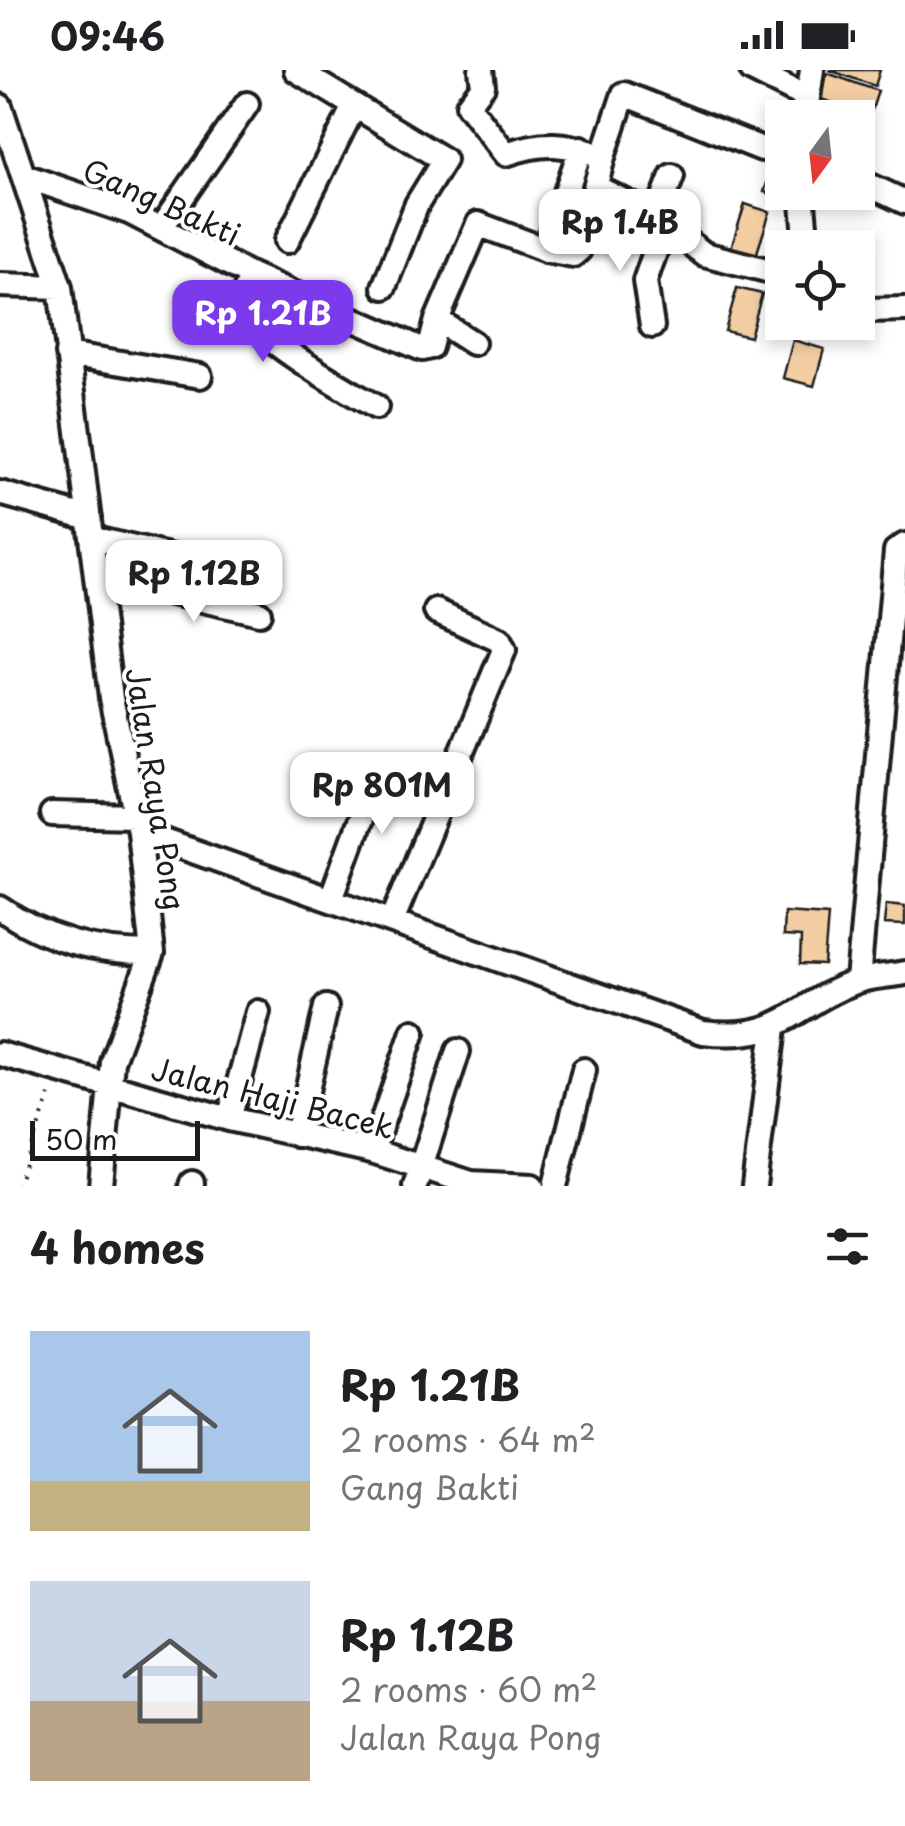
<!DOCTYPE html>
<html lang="en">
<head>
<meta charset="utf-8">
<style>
	body { margin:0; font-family:"Playpen Sans",sans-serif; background:#f2f2f2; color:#202124; height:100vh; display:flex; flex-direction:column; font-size:38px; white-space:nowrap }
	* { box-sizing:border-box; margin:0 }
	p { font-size:32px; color:#757577 }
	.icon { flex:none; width:55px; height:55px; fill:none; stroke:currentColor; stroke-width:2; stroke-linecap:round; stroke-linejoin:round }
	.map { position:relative; height:1116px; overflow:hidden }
	.details { display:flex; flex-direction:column; background:#fff; flex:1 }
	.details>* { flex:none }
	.needle { width:65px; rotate:195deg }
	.controls { position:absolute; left:765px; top:30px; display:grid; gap:20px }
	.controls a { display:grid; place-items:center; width:110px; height:110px; border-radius:0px; background:#fff; box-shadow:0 5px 15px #0003; font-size:50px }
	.scale { position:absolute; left:30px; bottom:25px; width:170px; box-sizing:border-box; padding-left:10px; border:5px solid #1c1c1c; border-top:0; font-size:28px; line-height:35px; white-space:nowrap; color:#1c1c1c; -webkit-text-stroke:8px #fff; paint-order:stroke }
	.price { position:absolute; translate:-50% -85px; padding:0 22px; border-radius:20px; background:#fff; color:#222; font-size:32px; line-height:65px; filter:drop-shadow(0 2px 5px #0008) }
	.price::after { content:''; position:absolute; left:50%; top:60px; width:30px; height:22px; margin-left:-15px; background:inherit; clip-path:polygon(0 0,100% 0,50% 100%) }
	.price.active { background:#7c3aed; color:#fff }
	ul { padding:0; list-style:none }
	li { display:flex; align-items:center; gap:30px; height:250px; padding:0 30px }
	li span { display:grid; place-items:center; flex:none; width:280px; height:200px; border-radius:0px; color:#555 }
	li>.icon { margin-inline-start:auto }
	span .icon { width:120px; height:120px; fill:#fffc; stroke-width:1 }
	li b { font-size:42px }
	h2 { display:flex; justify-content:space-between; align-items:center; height:120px; padding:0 30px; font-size:42px }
	.status { display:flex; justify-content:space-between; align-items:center; height:70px; padding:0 50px; background:#fff; direction:ltr }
	.status svg { height:28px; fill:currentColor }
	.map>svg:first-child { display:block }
	.building { fill:#f3cea3; stroke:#1c1c1c; stroke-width:2.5 }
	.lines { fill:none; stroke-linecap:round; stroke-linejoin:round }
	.street-casing { stroke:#1c1c1c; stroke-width:30 }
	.path { stroke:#1c1c1c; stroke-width:4; stroke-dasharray:2.5 8; stroke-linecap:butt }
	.street { stroke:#fff; stroke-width:22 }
	.labels { text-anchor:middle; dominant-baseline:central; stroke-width:8; stroke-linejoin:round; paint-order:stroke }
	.street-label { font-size:30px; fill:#1c1c1c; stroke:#fff }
</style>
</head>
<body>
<div class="status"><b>09:46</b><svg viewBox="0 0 49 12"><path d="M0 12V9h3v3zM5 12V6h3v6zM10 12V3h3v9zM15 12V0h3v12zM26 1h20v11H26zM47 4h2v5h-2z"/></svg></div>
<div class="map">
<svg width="905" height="1116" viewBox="0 0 905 1116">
	<rect width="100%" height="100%" fill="#fff"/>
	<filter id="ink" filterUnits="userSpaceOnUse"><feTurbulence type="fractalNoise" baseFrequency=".01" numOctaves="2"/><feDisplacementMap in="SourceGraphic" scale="20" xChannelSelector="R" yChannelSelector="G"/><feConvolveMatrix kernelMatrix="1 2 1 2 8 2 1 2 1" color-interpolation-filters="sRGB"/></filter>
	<g filter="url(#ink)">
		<!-- building -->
		<path class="building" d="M829 0H880L875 16Z
			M827 3 878 21 868 52 834 41 836 34 818 28Z
			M819 38 847 48H816Z
			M770 71 782 75 783 128 764 122 773 96 763 92Z
			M745 134 770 142 755 189 730 181Z
			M737 218 762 224 750 267 725 261Z
			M793 270 824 279 814 316 783 308Z
			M886 834 905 836V855L884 854Z
			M784 842 828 845 824 895 800 894 801 867 783 866Z"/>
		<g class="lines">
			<defs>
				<path id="street" d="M296 0 444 90 417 134 384 217
					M481 0 483 16 468 35 506 84C542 71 566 72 603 87L624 24 762 79
					M752 0 808 28 806 48
					M808 28 812 0
					M0 36 60 217 111 628 139 762 152 883 112 991 101 1116
					M27 107 129 142 251 205 422 279 430 277 437 250 473 273
					M858 110 905 132
					M596 117 656 147 704 184 782 204
					M802 122 807 178
					M656 147 672 106
					M161 158 247 34
					M287 171 354 36
					M546 180 581 78
					M251 205C247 217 239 231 245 243 257 269 349 321 376 337
					M0 215 60 217
					M858 234 868 240 905 239
					M437 250 478 154 546 180 573 185 579 180 603 87
					M652 256 645 211 664 156
					M67 284 200 306
					M0 423 89 448
					M91 468 264 508
					M97 506 259 543
					M52 744 135 746
					M139 762 703 962C784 972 791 935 858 911 872 906 890 906 905 903
					M331 829 374 711
					M0 838C47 871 95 883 152 883
					M392 851 504 580 499 570 436 541
					M858 911 896 481 905 475
					M0 984 229 1049 372 1081 471 1113 532 1116
					M229 1049 258 942
					M297 1065 326 937
					M372 1081 413 962
					M191 1116 192 1113
					M415 1116 458 981
					M555 1116 584 1000
					M754 1116 774 958"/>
			</defs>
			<!-- street casing -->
			<use href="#street" class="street-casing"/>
			<!-- path -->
			<path class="path" d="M17 1116 51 1022"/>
			<!-- street -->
			<use href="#street" class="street"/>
		</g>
	</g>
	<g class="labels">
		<!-- street labels -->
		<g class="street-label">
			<text transform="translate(162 131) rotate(24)">Gang Bakti</text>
			<text transform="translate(157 719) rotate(81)">Jalan Raya Pong</text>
			<text transform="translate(273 1027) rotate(14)">Jalan Haji Bacek</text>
		</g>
	</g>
</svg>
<div class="controls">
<a><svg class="needle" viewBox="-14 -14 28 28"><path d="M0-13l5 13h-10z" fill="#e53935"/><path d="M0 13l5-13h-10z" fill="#757577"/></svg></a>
<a><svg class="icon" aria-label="locate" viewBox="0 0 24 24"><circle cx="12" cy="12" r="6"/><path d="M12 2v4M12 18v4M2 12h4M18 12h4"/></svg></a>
</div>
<div class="scale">50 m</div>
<b class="price" style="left:620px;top:204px">Rp 1.4B</b>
<b class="price active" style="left:263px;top:295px">Rp 1.21B</b>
<b class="price" style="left:194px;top:555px">Rp 1.12B</b>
<b class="price" style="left:382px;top:767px">Rp 801M</b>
</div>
<section class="details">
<h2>4 homes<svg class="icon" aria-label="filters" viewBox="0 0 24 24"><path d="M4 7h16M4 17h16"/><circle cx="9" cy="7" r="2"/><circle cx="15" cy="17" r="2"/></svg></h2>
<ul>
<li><span style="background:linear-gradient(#a9c7e8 75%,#c2b280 0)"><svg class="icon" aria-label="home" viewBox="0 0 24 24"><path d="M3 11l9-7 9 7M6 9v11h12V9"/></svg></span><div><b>Rp 1.21B</b><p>2 rooms · 64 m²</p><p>Gang Bakti</p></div></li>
<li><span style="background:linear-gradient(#c9d6e8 60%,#b9a48a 0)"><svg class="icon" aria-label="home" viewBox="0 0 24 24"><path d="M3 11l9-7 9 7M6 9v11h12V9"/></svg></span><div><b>Rp 1.12B</b><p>2 rooms · 60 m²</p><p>Jalan Raya Pong</p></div></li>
</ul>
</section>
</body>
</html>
